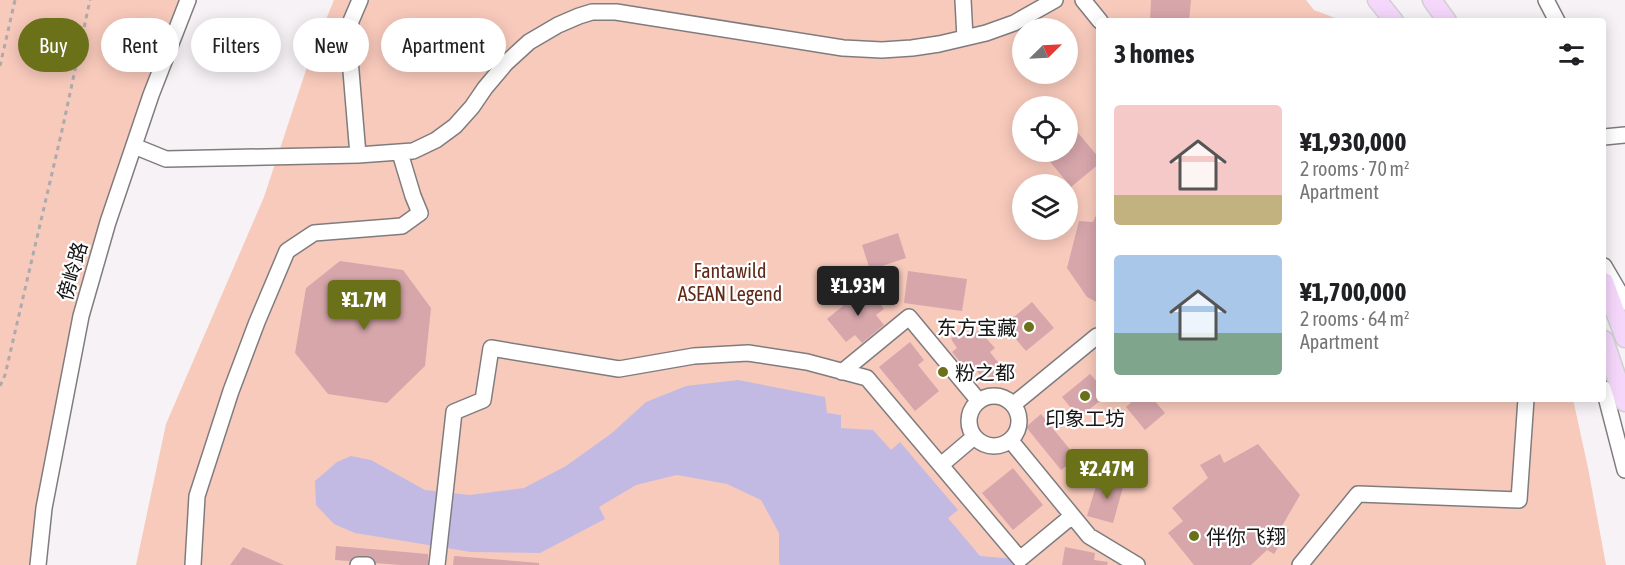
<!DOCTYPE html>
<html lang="en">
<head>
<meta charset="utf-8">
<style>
	body { margin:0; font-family:"Asap Condensed","Noto Sans SC",sans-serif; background:#f6f6f6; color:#202124; height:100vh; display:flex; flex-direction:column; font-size:22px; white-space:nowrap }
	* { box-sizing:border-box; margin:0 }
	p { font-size:20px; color:#757577 }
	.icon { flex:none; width:33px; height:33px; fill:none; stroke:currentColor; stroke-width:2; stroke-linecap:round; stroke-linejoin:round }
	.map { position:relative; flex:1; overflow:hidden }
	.details { position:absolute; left:1096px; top:18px; width:510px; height:384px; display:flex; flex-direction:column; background:#fff; border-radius:6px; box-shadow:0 3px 15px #0003 }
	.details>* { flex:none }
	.guide { position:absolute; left:18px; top:18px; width:570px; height:54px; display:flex; gap:12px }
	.needle { width:39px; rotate:66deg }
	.fabs { position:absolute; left:1012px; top:18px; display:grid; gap:12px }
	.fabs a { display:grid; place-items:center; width:66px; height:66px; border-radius:50%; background:#fff; box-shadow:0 3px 15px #0003; font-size:30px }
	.price { position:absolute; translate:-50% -51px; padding:0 14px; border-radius:6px; background:#6a7119; color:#fff; font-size:20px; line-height:39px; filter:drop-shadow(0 2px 3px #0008) }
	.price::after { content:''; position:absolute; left:50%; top:36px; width:18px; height:14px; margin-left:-9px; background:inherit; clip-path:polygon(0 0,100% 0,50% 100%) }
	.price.on { background:#222; color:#fff }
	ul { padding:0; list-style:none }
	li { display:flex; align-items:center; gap:18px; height:150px; padding:0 18px }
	li span { display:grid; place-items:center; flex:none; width:168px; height:120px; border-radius:6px; color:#555 }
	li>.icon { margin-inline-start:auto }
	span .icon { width:72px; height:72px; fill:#fffc; stroke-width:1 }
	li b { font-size:26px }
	h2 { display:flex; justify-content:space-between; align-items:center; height:72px; padding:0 18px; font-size:26px }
	.tag { padding:0 21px; border-radius:27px; background:#fff; box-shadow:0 3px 15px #0003; font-size:21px; line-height:54px }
	.tag.on { background:#6a7119; color:#fff }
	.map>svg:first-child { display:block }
	.green { fill:#f8cabc; fill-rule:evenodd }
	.water { fill:#c2bae3 }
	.building { fill:#d6a6ab }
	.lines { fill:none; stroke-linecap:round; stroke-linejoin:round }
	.minor-casing { stroke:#807c7e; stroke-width:18 }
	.major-casing { stroke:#d0d0d0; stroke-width:21 }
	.path { stroke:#aeaaac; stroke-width:3; stroke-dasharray:4.5 4.5; stroke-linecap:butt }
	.minor { stroke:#fff; stroke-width:15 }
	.major { stroke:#f5d7fb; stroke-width:18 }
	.poi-dot { fill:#6a7119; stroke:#fff; stroke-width:2 }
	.labels { text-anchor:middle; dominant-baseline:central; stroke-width:4.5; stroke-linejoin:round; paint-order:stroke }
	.park-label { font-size:20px; fill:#612918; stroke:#fff }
	.street-label { font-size:20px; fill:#161515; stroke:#fff }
	.poi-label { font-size:20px; fill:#161515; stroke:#fff; text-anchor:start }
</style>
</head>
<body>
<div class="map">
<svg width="1625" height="565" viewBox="0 0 1625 565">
	<rect width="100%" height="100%" fill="#f7f2f5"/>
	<!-- green -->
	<path class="green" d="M0 0H188L81 316 38 565H0Z
		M334 0H1306L1314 10 1343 21H1100V399H1573L1588 468 1606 565H136L166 424 264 197 310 58ZM1023 28H1068V74H1023ZM1023 106H1068V152H1023ZM1023 184H1068V230H1023Z"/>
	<!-- water -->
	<path class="water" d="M738 380 825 397 827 413 841 415V428L873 430 891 450 900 442 958 510 948 518 980 556 1015 559 1020 565H780L779 562V533L761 500 727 484 677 475 636 485 599 507 605 519 540 553 471 552 355 533 334 524 316 505 315 481 337 462 351 456 371 460 425 490 470 495 524 488 566 466 612 433 646 402 686 386Z"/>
	<!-- building -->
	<path class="building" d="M1151 0H1191L1189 21H1150Z
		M1068 121 1100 159V163L1071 187 1042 152H1068Z
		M1100 207V304L1087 297 1067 268 1079 221 1093 222Z
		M898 233 906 258 870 270 862 245Z
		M340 261 403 270 431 308 425 366 387 403 328 394 295 353 306 288Z
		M908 271 967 279 962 311 904 303Z
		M866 287 884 309 876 315 884 325 862 343 855 335 846 342 827 319Z
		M1032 302 1054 328 1026 351 1004 325Z
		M963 329 970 337 979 330 995 348 990 352 1004 370 987 384 973 366 967 371 952 352 957 348 951 339Z
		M910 342 924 360 918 365 939 391 915 411 879 367Z
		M1090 374 1100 385V399H1102L1079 418 1062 397Z
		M1135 399H1153L1165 413 1145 430 1126 407Z
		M1041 414 1077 458 1061 470 1026 427Z
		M1258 444 1300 495 1282 526 1289 530 1274 554 1267 550 1251 565H1194L1168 533 1183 521 1172 508 1208 478 1200 465 1220 454 1224 463Z
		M1013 468 1043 505 1013 530 982 493Z
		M1107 475 1125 480 1113 523 1087 516 1096 486 1103 488Z
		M336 546 428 554V565H401L335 560Z
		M243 547 284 565H230Z
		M1065 547 1095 553 1094 560 1108 562 1107 565H1062Z
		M454 556 539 563V565H453Z"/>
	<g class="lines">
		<defs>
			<path id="minor" d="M963 0 965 38
				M1083 0 1100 21
				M1546 0 1557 21
				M1604 137 1625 135
				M134 146 166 159 358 155 413 151 436 140 455 126 472 107 485 88 506 63 529 42 558 25 579 16 592 12H616L843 48 882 50 912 48 939 44 986 33 1014 23 1055 0
				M358 155 349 47 351 21 360 0
				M1604 266 1625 302
				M842 372 909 317 978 400
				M1604 389 1625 470
				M969 421a25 25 0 1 1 50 0a25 25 0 1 1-50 0Z
				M1014 404 1097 336
				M1011 441 1089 536 1137 565
				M941 465 974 437
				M38 565 44 508 81 316 108 222 151 95 188 0
				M193 565 197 496 231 391 257 322 287 251 314 233 402 226 420 213 413 196 400 153
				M358 565H367
				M437 565 454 412 483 400 491 348 619 369 694 356 748 353 807 362 867 378 1020 559 1072 516
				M1300 565 1358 494 1519 500 1526 399"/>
			<path id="major" d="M1377 0 1394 21
				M1432 0 1447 21
				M1604 282 1625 338
				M1604 340 1625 402"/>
		</defs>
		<!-- minor casing -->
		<use href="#minor" class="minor-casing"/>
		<!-- major casing -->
		<use href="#major" class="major-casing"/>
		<!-- path -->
		<path class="path" d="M0 66 15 0
			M0 386 5 375 63 126 90 0"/>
		<!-- minor -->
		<use href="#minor" class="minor"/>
		<!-- major -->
		<use href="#major" class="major"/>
	</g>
	<!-- markers -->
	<g class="poi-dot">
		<circle cx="1029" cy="327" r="6"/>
		<circle cx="943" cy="372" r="6"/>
		<circle cx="1085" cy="396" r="6"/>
		<circle cx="1194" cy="536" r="6"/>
	</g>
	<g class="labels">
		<!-- park labels -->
		<g class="park-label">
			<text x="730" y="270">Fantawild<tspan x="730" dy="23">ASEAN Legend</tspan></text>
		</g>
		<!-- street labels -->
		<g class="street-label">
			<text transform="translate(72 271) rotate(-74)">傍岭路</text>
		</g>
		<!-- poi labels -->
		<g class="poi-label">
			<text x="1017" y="327" text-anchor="end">东方宝藏</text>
			<text x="955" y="372">粉之都</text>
			<text x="1085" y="418" text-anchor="middle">印象工坊</text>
			<text x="1206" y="536">伴你飞翔</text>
		</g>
	</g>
</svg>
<div class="fabs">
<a><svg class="needle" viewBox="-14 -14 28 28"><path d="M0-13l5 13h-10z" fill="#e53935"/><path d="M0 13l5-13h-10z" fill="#757577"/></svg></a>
<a><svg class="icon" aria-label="locate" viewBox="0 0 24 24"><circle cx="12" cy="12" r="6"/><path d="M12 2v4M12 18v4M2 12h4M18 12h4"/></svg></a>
<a><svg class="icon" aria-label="layers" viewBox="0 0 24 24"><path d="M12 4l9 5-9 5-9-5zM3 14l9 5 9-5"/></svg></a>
</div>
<b class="price on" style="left:858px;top:317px">¥1.93M</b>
<b class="price" style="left:364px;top:331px">¥1.7M</b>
<b class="price" style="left:1107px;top:500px">¥2.47M</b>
<div class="guide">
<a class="tag on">Buy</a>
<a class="tag">Rent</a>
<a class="tag">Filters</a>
<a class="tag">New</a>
<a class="tag">Apartment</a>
</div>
<section class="details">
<h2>3 homes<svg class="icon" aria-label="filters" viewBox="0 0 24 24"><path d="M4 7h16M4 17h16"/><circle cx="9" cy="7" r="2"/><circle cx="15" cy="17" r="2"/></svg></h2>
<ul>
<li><span style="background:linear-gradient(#f6c9c9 75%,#c2b280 0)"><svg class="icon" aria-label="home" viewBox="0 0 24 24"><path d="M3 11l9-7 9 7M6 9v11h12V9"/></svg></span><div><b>¥1,930,000</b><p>2 rooms · 70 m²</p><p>Apartment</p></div></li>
<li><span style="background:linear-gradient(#a9c7e8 65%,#7fa58c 0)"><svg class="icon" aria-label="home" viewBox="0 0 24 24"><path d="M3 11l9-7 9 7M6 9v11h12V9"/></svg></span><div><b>¥1,700,000</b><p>2 rooms · 64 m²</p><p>Apartment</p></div></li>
</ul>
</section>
</div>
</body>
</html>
